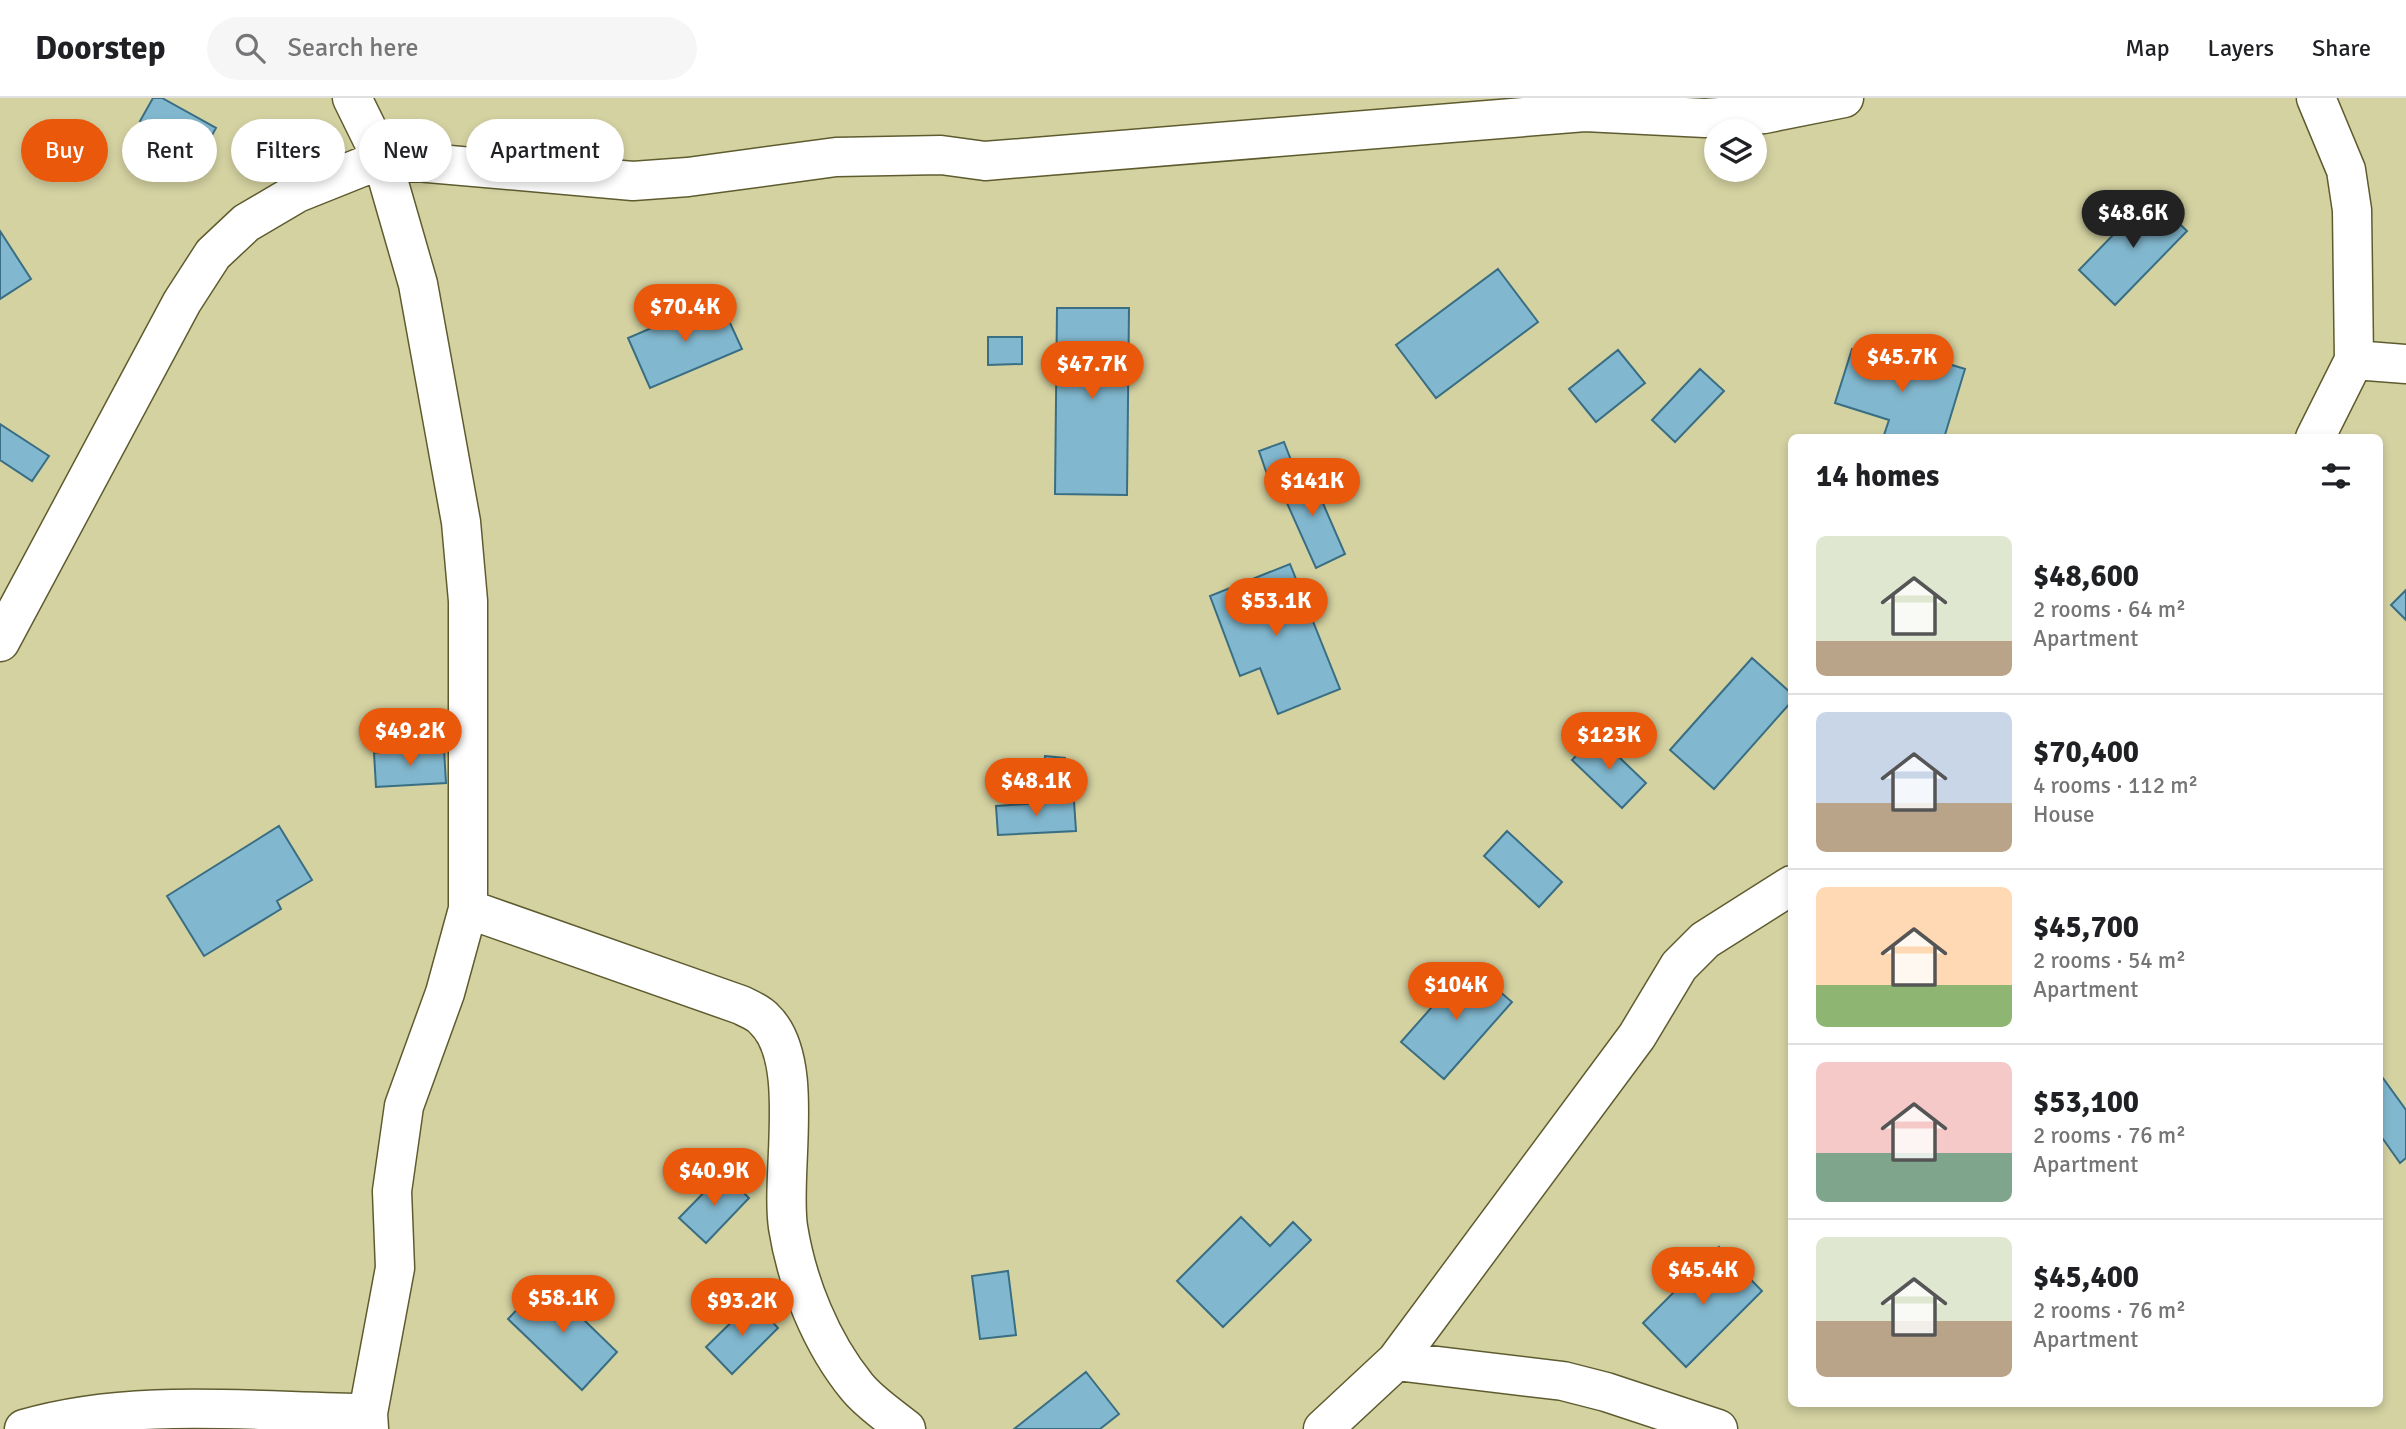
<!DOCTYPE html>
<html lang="en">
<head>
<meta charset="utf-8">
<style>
	body { margin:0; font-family:Signika,sans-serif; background:#f6f6f6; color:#202124; height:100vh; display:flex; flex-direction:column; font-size:26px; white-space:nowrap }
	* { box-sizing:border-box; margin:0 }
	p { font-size:23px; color:#757577 }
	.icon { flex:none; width:38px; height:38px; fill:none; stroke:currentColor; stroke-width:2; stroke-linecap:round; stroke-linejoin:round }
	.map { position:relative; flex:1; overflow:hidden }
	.sheet { position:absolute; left:1788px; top:336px; width:595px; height:973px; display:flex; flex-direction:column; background:#fff; border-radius:10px; box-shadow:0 4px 10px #0003 }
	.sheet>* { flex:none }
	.guide { position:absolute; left:21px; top:21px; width:665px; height:63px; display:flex; gap:14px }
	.tools { position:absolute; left:1704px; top:21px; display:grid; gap:14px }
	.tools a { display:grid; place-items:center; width:63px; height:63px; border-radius:50%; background:#fff; box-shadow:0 4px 10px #0003; font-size:35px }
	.price { position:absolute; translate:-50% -60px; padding:0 16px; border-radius:24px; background:#ea580c; color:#fff; font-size:23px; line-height:46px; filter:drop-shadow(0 2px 4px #0008) }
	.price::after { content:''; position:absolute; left:50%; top:42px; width:21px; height:16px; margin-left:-10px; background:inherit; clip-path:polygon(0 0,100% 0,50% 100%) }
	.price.active { background:#222; color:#fff }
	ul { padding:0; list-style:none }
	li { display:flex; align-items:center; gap:21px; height:175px; padding:0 28px }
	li+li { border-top:2px solid #e0e0e0 }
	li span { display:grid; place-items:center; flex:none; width:196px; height:140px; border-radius:10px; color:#555 }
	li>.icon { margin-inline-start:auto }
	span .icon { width:84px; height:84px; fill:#fffc; stroke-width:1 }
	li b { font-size:30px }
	h2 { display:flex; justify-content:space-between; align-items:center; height:84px; padding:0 28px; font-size:30px }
	.pill { padding:0 24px; border-radius:32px; background:#fff; box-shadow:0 4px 10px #0003; font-size:24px; line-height:63px }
	.pill.active { background:#ea580c; color:#fff }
	header { display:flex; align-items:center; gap:42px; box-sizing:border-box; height:98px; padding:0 35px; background:#fff; border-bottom:2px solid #e0e0e0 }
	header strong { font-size:33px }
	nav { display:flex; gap:38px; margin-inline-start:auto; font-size:24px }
	.search { width:490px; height:63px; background:#f6f6f6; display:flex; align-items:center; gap:18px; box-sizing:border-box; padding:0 24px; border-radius:38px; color:#757577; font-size:26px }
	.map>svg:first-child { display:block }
	.building { fill:#82b8cf; stroke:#396e83; stroke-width:2 }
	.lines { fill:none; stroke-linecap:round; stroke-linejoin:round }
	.minor-casing { stroke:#5e5c2f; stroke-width:41 }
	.minor { stroke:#fff; stroke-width:38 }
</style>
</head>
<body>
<header>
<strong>Doorstep</strong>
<div class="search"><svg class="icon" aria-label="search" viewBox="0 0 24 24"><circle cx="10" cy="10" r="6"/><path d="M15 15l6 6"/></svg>Search here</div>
<nav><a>Map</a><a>Layers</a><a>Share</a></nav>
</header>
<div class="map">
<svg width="2406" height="1331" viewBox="0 0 2406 1331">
	<rect width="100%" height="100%" fill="#d4d2a1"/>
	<!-- building -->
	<path class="building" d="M153 0H162L216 30 201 57 140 23Z
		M2151 98 2187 133 2115 207 2079 172Z
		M0 133 31 181 0 201Z
		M1498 171 1538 224 1436 300 1396 247Z
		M719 201 742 251 650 290 628 240Z
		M1057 210H1129L1127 397 1055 396Z
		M988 239H1022V266L988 267Z
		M1852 251 1925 273 1929 260 1965 271 1944 340H1883L1889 322 1835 305Z
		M1618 252 1645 285 1596 324 1569 291Z
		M1700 271 1724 293 1675 344 1652 322Z
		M0 326 49 358 32 383 0 362Z
		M1284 344 1294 370 1268 379 1259 353Z
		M1308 371 1345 456 1316 470 1278 385Z
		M1290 466 1340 591 1278 616 1260 570 1240 578 1210 498Z
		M2406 492V522L2391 507Z
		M1752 560 1792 596V603L1714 691 1670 652Z
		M1596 637 1646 685 1622 710 1572 662Z
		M444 651 446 685 376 689 374 655Z
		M1045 658 1065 660 1063 694 1043 692Z
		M1074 703 1076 733 998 737 996 708Z
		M279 728 312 782 277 803 281 811 204 858 167 798Z
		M1507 733 1562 784 1539 809 1484 758Z
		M1469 867 1512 904 1444 981 1401 944Z
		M2380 976 2406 1012V1060L2400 1065 2383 1041 2380 1043Z
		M723 1075 749 1100 706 1145 679 1120Z
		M1241 1119 1270 1148 1293 1124 1311 1142 1223 1229 1177 1183Z
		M1719 1149 1762 1193 1686 1269 1643 1225Z
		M1008 1173 1016 1237 980 1241 972 1178Z
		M544 1183 617 1254 582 1292 508 1221Z
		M753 1203 778 1230 732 1276 706 1249Z
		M1086 1274 1119 1316 1100 1331H1014Z"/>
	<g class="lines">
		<defs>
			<path id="minor" d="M352 0 382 61 418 186 461 424 468 503V811L445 895 404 1008 392 1093 395 1170 368 1315 369 1331
				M2354 262 2406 266
				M2315 340 2354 262 2352 112 2346 72 2316 0
				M0 544 182 204 213 156 246 125 297 95 382 61 633 83 688 79 836 59 941 57 985 63 1585 14 1705 20 1764 16 1844 0
				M468 811 741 907C749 911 759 915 764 921 807 961 780 1073 788 1129 797 1185 821 1245 857 1289 870 1305 890 1318 906 1331
				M1396 1263 1563 1283 1606 1294 1718 1331
				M24 1331C133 1299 256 1314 368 1315
				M1323 1331 1396 1263 1637 938 1679 868 1705 842 1792 787"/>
		</defs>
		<!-- minor casing -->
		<use href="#minor" class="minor-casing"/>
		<!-- minor -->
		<use href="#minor" class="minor"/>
	</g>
</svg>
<div class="tools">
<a><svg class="icon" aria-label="layers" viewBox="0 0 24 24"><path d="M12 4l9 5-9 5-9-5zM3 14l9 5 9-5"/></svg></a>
</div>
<b class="price active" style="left:2133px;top:152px">$48.6K</b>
<b class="price" style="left:685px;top:246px">$70.4K</b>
<b class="price" style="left:1902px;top:296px">$45.7K</b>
<b class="price" style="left:1092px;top:303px">$47.7K</b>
<b class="price" style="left:1312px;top:420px">$141K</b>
<b class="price" style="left:1276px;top:540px">$53.1K</b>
<b class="price" style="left:410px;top:670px">$49.2K</b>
<b class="price" style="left:1609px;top:674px">$123K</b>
<b class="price" style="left:1036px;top:720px">$48.1K</b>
<b class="price" style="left:1456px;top:924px">$104K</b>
<b class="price" style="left:714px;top:1110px">$40.9K</b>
<b class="price" style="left:1703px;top:1209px">$45.4K</b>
<b class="price" style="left:563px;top:1237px">$58.1K</b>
<b class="price" style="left:742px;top:1240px">$93.2K</b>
<div class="guide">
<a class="pill active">Buy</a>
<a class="pill">Rent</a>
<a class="pill">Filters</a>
<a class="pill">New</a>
<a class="pill">Apartment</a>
</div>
<section class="sheet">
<h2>14 homes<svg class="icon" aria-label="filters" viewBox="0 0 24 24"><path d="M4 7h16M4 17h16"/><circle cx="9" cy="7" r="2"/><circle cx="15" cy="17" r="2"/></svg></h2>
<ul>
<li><span style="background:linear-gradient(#dfe7d0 75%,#b9a48a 0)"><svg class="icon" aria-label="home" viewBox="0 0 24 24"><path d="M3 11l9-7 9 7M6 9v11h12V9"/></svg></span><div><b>$48,600</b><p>2 rooms · 64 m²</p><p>Apartment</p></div></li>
<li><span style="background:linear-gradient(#c9d6e8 65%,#b9a48a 0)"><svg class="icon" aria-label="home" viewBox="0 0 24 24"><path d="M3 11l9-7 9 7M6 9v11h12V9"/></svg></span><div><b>$70,400</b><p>4 rooms · 112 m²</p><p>House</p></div></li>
<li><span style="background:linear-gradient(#ffd9b3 70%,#8fb573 0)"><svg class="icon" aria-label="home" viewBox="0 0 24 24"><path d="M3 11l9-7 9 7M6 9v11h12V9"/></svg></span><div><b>$45,700</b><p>2 rooms · 54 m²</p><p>Apartment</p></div></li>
<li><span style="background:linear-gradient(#f6c9c9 65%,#7fa58c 0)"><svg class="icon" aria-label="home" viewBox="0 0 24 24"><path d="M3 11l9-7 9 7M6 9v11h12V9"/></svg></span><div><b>$53,100</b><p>2 rooms · 76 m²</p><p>Apartment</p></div></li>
<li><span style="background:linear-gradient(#dfe7d0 60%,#b9a48a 0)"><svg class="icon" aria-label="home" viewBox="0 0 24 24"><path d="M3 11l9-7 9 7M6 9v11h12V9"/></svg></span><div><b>$45,400</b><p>2 rooms · 76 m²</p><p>Apartment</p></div></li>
</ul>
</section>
</div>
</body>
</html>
